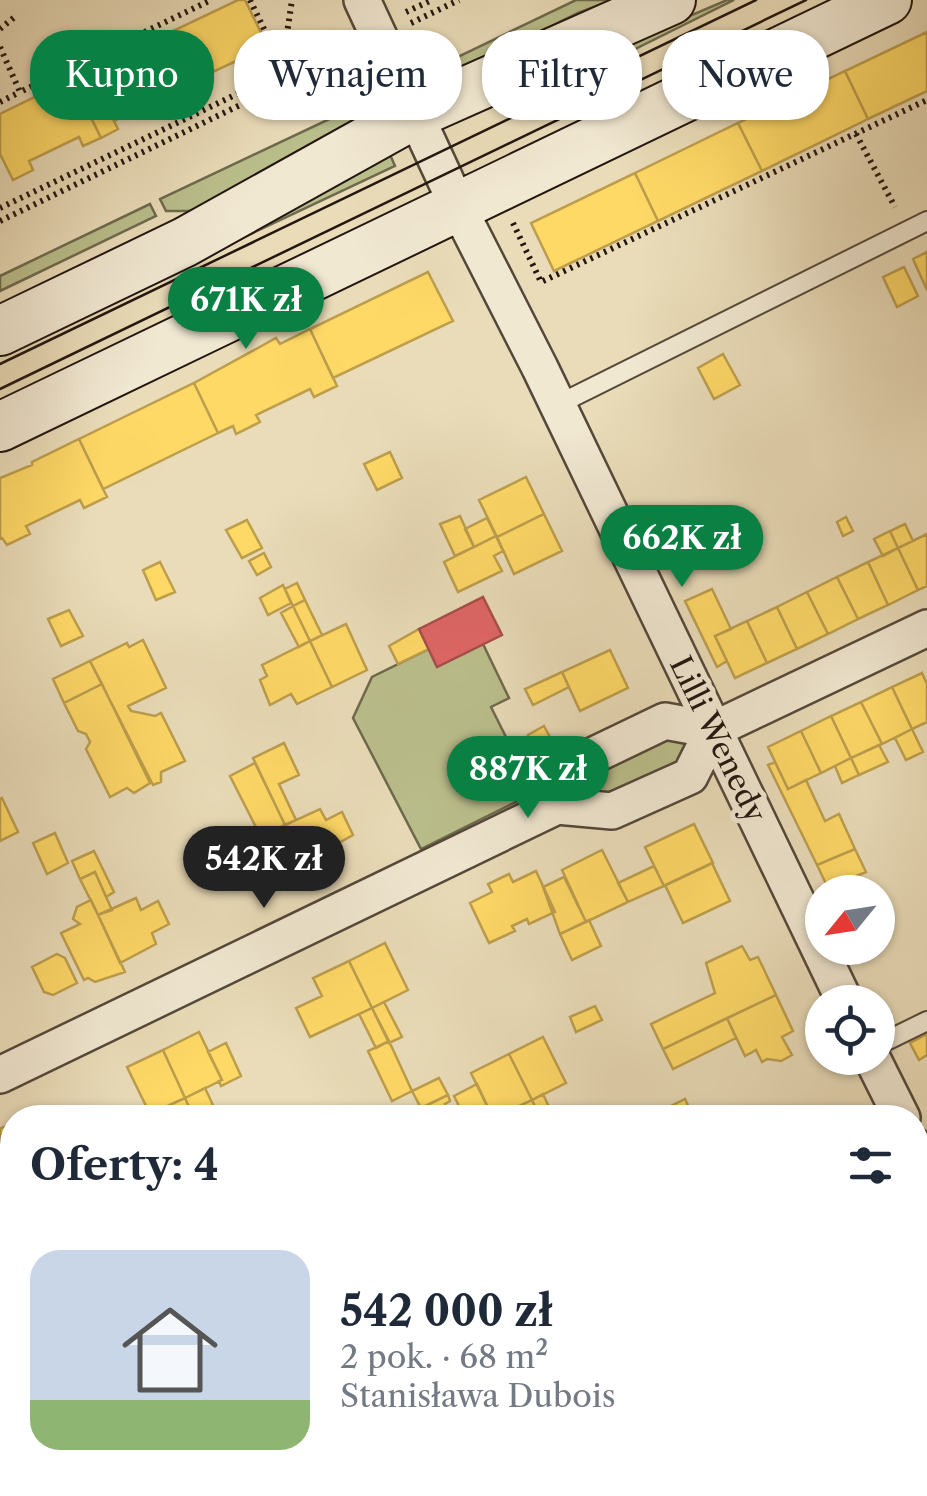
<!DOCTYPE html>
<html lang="pl">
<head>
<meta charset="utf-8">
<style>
	body { margin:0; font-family:"Libre Caslon Text",serif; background:#f6f6f7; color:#1f2937; height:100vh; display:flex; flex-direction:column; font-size:38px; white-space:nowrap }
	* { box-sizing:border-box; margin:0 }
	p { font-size:32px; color:#747a83 }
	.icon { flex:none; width:55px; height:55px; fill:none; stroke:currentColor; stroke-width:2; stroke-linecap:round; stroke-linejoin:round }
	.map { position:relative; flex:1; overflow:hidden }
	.drawer { position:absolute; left:0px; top:1105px; width:928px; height:392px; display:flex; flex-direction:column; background:#fff; border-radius:40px 40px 0 0; box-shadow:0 2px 8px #0004 }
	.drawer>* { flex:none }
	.hud { position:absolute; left:30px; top:30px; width:868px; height:90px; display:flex; gap:20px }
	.needle { width:65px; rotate:240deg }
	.tools { position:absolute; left:805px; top:875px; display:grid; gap:20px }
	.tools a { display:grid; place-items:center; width:90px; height:90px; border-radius:50%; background:#fff; box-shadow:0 2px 8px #0004; font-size:50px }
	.price { position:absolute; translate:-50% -85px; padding:0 22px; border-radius:35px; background:#0b8043; color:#fff; font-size:32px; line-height:65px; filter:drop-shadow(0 2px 5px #0008) }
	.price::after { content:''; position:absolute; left:50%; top:60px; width:30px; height:22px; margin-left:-15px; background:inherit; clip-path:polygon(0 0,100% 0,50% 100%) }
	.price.active { background:#222; color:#fff }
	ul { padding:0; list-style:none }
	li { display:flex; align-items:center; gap:30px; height:250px; padding:0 30px }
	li+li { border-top:2px solid #e0e1e3 }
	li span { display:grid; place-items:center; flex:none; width:280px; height:200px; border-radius:30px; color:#555 }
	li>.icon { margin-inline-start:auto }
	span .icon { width:120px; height:120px; fill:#fffc; stroke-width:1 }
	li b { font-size:42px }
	h2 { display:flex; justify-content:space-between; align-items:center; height:120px; padding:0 30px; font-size:42px }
	.chip { padding:0 35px; border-radius:40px; background:#fff; box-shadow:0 2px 8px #0004; font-size:35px; line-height:90px }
	.chip.active { background:#0b8043; color:#fff }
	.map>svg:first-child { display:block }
	.green { fill:#babf8c; stroke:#6e6a4e; stroke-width:2.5 }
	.homes { fill:#ffd966; stroke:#bd9e4c; stroke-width:2.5 }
	.shops { fill:#e06666; stroke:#a74e4c; stroke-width:2.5 }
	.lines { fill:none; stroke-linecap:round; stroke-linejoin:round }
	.service-casing { stroke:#54483a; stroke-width:22 }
	.minor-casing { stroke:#54483a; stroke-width:40 }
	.secondary-casing { stroke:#22160f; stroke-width:52 }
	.path { stroke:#22160f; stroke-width:6; stroke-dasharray:2.5 5; stroke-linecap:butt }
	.service { stroke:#f1e8d2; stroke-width:18 }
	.minor { stroke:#f1e8d2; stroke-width:35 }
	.secondary { stroke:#f1e8d2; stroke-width:48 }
	.tram { stroke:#22160f; stroke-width:2.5 }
	.labels { text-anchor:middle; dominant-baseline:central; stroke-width:10; stroke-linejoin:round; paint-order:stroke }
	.street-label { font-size:30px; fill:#22160f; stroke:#f1e8d2 }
</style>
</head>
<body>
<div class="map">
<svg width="927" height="1496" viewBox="0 0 927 1496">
	<rect width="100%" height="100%" fill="#eadcb9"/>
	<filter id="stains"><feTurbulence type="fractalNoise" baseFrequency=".002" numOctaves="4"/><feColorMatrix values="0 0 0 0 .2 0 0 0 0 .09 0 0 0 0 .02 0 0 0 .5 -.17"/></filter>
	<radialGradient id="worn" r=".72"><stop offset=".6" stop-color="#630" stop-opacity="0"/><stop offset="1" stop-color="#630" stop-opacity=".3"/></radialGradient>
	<!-- green -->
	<path class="green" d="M576 0H612L578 13 440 81 428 83 416 77Z
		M727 0H734L583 75 645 35Z
		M357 106 370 115 202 211H166L160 199Z
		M388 150 395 166 202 257Z
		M150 204 156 216 0 291V276Z
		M483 644 509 698 491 707 534 793 421 849 353 718 372 677 429 649 438 666Z
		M665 733 689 743 684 764 623 795 591 794 588 789 596 767Z"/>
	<!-- homes -->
	<path class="homes" d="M238 0H245L272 55 249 65 245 57 197 79 201 88 184 98 156 39Z
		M927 32V91L868 119 845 71Z
		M156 39 184 98 166 106 162 97 114 121 118 129 101 138 72 79Z
		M845 71 868 119 762 171 738 123Z
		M72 79 101 138 83 146 79 137 29 161 33 170 13 180 0 154V114Z
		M738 123 762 171 658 221 635 173Z
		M635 173 658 221 554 271 531 223Z
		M927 252V290L913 259Z
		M904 267 918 296 897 307 883 277Z
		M428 272 453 321 333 378 310 329Z
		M310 329 337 386 314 397 310 389 256 415 260 422 236 434 233 426 218 433 194 383 276 338 280 344Z
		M723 354 740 385 714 399 698 368Z
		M194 383 218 433 103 489 79 439Z
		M79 439 107 497 84 508 80 500 26 526 30 534 7 545 2 538 0 539V478L32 465V462Z
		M390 452 402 478 377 490 364 464Z
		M526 477 544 514 497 537 479 500Z
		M544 514 562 551 514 574 497 537Z
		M460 516 474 547 455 556 440 524Z
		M846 517 853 531 843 536 837 522Z
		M487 518 496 536 474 547 465 529Z
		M247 520 262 548 242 558 226 530Z
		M905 524 913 541 898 548 890 531Z
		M890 531 898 548 883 556 874 539Z
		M927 534V586L918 590 898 548Z
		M496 536 503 551 494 556 502 571 458 592 444 562Z
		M898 548 918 590 888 605 868 562Z
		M264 553 271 567 257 575 249 561Z
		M160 562 175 592 156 600 143 570Z
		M868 562 888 605 858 619 837 577Z
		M837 577 858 619 828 634 807 592Z
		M297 583 305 600 293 606 285 589Z
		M283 585 291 603 268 615 260 598Z
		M712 589 731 629 715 636 727 661 717 667 685 601Z
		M807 592 828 634 797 649 777 607Z
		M305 600 322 635 310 641 293 606Z
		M293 606 310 641 299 647 281 613Z
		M777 607 797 649 767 663 747 621Z
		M69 610 83 636 61 646 48 619Z
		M747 621 767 663 735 678 715 636Z
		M346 624 367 670 332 687 310 641Z
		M419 629 429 649 398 664 389 646Z
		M143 640 166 688 128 706 131 711 155 716 161 713 185 761 161 772V782L153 785 90 661 127 643 129 647Z
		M310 641 332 687 297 704 291 694 270 705 260 680 267 676 262 665Z
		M610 650 628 688 580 711 562 672Z
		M90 661 102 684 64 703 53 679Z
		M562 672 569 687 533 705 525 689Z
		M922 673 927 684V722L912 729 892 687Z
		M102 684 150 783 134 793 127 788 110 797 86 749 90 742 86 734 78 731 64 703Z
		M892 687 912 729 882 744 861 702Z
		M861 702 882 744 851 758 831 716Z
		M831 716 851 758 821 773 801 731Z
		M544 726 552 741 536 749 528 735Z
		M912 729 923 752 906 760 895 738Z
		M801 731 821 773 788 789 768 747Z
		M284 743 299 775 279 784 296 820 285 825 253 758Z
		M879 745 888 762 859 775 851 758Z
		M851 758 859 775 842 783 835 766Z
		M775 762 788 789 806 780 825 821 839 814 855 849 817 865 768 765Z
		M255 763 285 825 261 837 230 776Z
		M2 798 18 832 0 841V799Z
		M320 809 326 820 342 812 353 835 337 844 342 854 308 871 285 825Z
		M694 824 713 863 664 886 645 847Z
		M285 825 308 871 271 889 263 873 238 886 223 856Z
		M55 833 68 863 47 874 33 843Z
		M855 849 866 872 828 888 817 865Z
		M602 850 628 902 586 922 562 870Z
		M94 851 114 892 106 897 95 872 80 879 72 861Z
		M712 863 730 901 683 923 665 885Z
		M654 866 664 886 628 902 618 883Z
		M536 871 555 912 529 924 527 919 512 926 515 931 489 943 470 903 492 892 488 884 509 874 513 882Z
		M95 872 112 910 98 915 80 879Z
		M564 877 586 922 560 934 543 887Z
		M136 898 141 910 158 901 169 924 152 933 156 944 120 963 98 915Z
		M91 900 125 972 95 982 88 978 84 980 61 933 80 924 73 919 77 907Z
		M589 920 601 946 572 960 560 934Z
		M385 943 408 990 372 1008 349 961Z
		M742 946 750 960 758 957 776 995 663 1049 651 1024 715 993 706 963Z
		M57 954 65 958 77 983 53 995 44 992 32 967Z
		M349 961 372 1008 310 1037 296 1008 322 996 313 978Z
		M776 995 793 1031 782 1037 792 1055 781 1061 767 1059 762 1062 756 1050 745 1056 727 1018Z
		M384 1002 402 1037 389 1043 372 1008Z
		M595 1006 602 1020 576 1032 570 1017Z
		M372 1008 389 1041 376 1048 359 1014Z
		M727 1018 736 1038 673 1069 663 1049Z
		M199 1032 222 1080 185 1098 163 1050Z
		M927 1034V1055L919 1060 910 1043Z
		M543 1037 566 1083 532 1100 509 1054Z
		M389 1041 412 1091 392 1101 368 1051Z
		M226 1043 241 1076 221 1086 219 1081 222 1080 208 1052Z
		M163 1050 185 1098 150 1114 127 1067Z
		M509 1054 532 1100 493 1118 471 1073Z
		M439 1078 448 1095 421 1108 412 1091Z
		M477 1084 493 1118H465L454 1096Z
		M205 1088 219 1118H194L185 1098Z
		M543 1094 554 1118H540L532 1100Z
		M448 1095 450 1101 445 1104 451 1117 425 1118 421 1108Z
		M185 1098 194 1118H178L172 1104Z
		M685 1099 694 1118H655L653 1115Z
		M532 1100 540 1118H523L518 1107Z
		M12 1123V1181L0 1187V1129Z
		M0 1187 12 1213V1243L10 1244 0 1224Z
		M12 1243V1286L8 1288 0 1270V1249Z
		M915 1285 927 1309V1357L915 1363Z
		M12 1286V1313L10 1314 0 1292Z
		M2 1377 12 1396 8 1398 12 1408V1451L9 1452 0 1433Z
		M348 1485 353 1496H322L345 1485Z
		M348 1485H409L412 1493 406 1496H353Z
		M492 1485H558L563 1496H493L488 1487Z"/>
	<!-- shops -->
	<path class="shops" d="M483 597 502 635 437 667 419 629Z"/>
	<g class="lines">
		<defs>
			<path id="service" d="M557 405 927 221
				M878 1045 927 1021"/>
			<path id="minor" d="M362 0 458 207 540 368 845 1002
				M713 730 690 776 612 811 557 806 588 758 665 721 713 730 927 628
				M872 1058 902 1118
				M0 1075 557 806
				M915 1146 927 1171
				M915 1417 927 1411
				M750 1496 773 1485"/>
			<path id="secondary" d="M0 331 185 242 415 114 671 0
				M0 427 887 0"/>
		</defs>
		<!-- service casing -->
		<use href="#service" class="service-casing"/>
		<!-- minor casing -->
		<use href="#minor" class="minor-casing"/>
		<!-- secondary casing -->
		<use href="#secondary" class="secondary-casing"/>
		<!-- path -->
		<path class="path" d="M250 0 281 64
			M406 12 432 0
			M411 23 459 0
			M0 29 17 15
			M0 47 20 92 211 0
			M281 73 292 0
			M0 102 20 92
			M856 134 895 207
			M0 208 345 42
			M0 221 350 52
			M513 223 541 282 927 100"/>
		<!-- service -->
		<use href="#service" class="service"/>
		<!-- minor -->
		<use href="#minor" class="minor"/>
		<!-- secondary -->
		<use href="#secondary" class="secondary"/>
		<!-- tram -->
		<path class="tram" d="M0 364 756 0
			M0 389 806 0"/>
	</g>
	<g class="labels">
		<!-- street labels -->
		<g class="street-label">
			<text transform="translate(718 739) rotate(64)">Lilli Wenedy</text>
		</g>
	</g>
	<rect width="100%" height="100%" filter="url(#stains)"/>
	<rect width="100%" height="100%" fill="url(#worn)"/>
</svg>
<div class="tools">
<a><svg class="needle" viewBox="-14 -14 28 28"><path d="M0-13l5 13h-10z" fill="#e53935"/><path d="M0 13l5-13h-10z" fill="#747a83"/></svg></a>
<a><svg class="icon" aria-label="locate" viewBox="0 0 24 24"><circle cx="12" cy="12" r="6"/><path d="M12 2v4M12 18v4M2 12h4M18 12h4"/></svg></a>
</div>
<b class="price" style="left:246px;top:352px">671K zł</b>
<b class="price" style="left:682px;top:590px">662K zł</b>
<b class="price" style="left:528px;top:821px">887K zł</b>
<b class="price active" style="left:264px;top:911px">542K zł</b>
<div class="hud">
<a class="chip active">Kupno</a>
<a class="chip">Wynajem</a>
<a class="chip">Filtry</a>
<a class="chip">Nowe</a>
</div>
<section class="drawer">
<h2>Oferty: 4<svg class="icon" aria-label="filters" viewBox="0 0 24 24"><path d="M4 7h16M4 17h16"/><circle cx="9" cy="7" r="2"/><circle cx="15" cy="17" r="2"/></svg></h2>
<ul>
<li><span style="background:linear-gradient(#c9d6e8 75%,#8fb573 0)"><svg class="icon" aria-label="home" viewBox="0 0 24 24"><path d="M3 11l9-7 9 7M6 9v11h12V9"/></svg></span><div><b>542 000 zł</b><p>2 pok. · 68 m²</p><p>Stanisława Dubois</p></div></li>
</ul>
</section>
</div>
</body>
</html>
